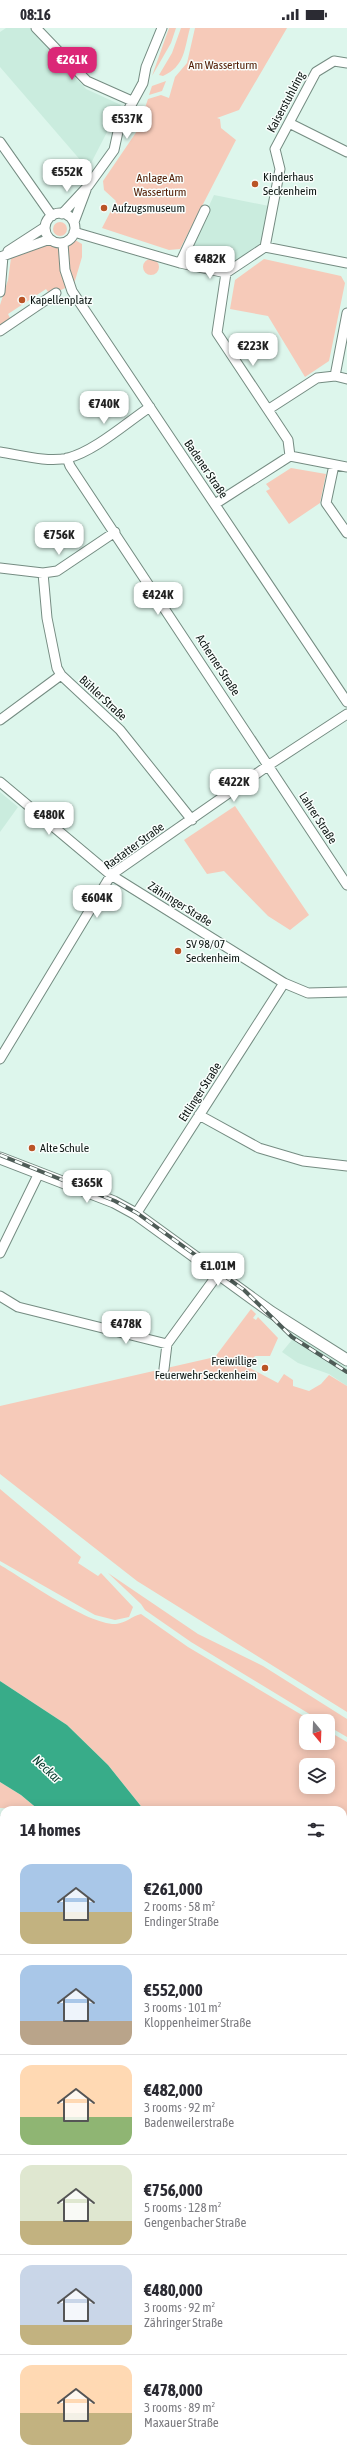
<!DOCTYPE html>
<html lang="en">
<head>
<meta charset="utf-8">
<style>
	body { margin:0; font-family:"Asap Condensed",sans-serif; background:#f2f2f3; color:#2b2b33; height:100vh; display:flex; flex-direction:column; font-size:15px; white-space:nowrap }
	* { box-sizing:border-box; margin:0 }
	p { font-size:13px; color:#7c7c81 }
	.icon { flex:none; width:22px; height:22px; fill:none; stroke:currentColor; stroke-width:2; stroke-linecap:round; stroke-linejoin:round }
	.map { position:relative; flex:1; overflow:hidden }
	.panel { position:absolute; left:0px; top:1778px; width:347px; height:656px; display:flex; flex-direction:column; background:#fff; border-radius:12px 12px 0 0; box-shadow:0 2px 10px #0003 }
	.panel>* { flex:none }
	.needle { width:26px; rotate:161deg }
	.buttons { position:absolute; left:299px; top:1686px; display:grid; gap:8px }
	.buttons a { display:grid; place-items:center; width:36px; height:36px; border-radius:8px; background:#fff; box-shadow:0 2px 10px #0003; font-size:20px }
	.price { position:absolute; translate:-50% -34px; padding:0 9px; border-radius:8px; background:#fff; color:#222; font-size:13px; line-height:26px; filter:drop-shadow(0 1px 2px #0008) }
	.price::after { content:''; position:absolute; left:50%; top:24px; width:12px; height:9px; margin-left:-6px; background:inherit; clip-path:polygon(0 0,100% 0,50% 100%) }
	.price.on { background:#db2777; color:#fff }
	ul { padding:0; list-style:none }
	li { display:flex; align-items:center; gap:12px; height:100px; padding:0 20px }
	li+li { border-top:1px solid #e1e1e2 }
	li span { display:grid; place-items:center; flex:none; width:112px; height:80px; border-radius:12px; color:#555 }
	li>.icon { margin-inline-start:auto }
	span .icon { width:48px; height:48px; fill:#fffc; stroke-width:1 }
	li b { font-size:17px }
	h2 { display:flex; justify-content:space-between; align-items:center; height:48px; padding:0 20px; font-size:17px }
	.status { display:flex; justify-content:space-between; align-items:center; height:28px; padding:0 20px; background:#fff; direction:ltr }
	.status svg { height:11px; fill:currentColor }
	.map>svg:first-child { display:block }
	.built { fill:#caecde }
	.green { fill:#f6cab9; fill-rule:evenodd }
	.water { fill:#38ac89 }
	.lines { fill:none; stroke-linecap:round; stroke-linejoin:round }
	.minor-casing { stroke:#758c82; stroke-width:11 }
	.major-casing { stroke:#758c82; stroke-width:13 }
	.minor { stroke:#fff; stroke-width:9 }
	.major { stroke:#fff; stroke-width:11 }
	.rail-casing { stroke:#4f5d58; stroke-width:4 }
	.rail { stroke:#f9fefc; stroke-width:2.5; stroke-dasharray:8; stroke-linecap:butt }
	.poi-dot { fill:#ba5426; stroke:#f9fefc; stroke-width:1.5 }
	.labels { text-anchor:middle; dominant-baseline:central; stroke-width:3; stroke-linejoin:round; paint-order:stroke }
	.park-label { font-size:12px; fill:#501a01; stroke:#f9fefc }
	.street-label { font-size:12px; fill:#0d1613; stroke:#f9fefc }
	.poi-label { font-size:12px; fill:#0d1613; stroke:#f9fefc; text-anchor:start }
	.water-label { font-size:13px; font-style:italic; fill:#073b2c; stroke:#f9fefc }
</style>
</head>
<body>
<div class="status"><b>08:16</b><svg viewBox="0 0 49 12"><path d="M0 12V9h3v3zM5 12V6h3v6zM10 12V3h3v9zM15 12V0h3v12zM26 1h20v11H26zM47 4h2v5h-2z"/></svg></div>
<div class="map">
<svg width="347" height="2434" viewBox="0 0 347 2434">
	<rect width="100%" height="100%" fill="#ddf6ec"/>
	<!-- built -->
	<path class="built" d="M6 0H30L86 61 121 77 88 141 0 39V4Z
		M214 167 269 178 262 216 226 241 186 233 191 217Z
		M0 764 18 779 0 804Z
		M296 1307 347 1340V1358L329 1346 298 1335 282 1324Z
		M347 2115V2241L343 2238V2120Z"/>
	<!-- green -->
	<path class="green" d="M169 0H176L171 15 152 48Z
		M181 0H190C184 22 185 38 163 48L159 47 172 25Z
		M195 0H287L239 82 217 90 220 91 221 100 236 112 180 221 169 222 102 200 116 173 104 162 103 153 137 103 148 71 161 67 169 70 175 49 187 35Z
		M166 53 162 63 149 67 152 58Z
		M53 201a7 7 0 1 1 14 0a7 7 0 1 1-14 0Z
		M75 212 82 216V229L74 256 50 267 46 261 8 286 11 292 0 299V277L8 252 11 230 49 215 65 217Z
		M264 231 341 248 345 255 329 333 305 349 268 288 230 281 235 252Z
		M143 239a8 8 0 1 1 16 0a8 8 0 1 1-16 0Z
		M291 440 326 446 320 475 289 496 266 463 270 461 266 456Z
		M235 778 309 887 290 902 268 888 224 843 207 846 184 812Z
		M251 1281 256 1286 253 1290 256 1292 258 1289 278 1310 270 1328H255L248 1337 250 1340 278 1355 284 1346 293 1352V1358L309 1363 321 1356 329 1347 347 1358V1684L137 1553 0 1446V1378L215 1329Z
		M0 1461 81 1529 78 1535 98 1548 101 1545 133 1579 129 1589 115 1592 95 1587 0 1533Z
		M0 1537C26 1552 88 1597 116 1596 126 1595 132 1588 141 1586L188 1619 312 1693H306V1715H328V1703L347 1714V1890L343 1887V1782H144L108 1737 67 1697 0 1653ZM306 1737H328V1759H306Z
		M108 1545 198 1606 263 1638 347 1691V1709L328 1698V1693H321L191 1614 145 1582 141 1576Z
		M0 1754 21 1767 39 1782 0 1780Z
		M343 1902 347 1905V1933L343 1931Z
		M343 2005 347 2007V2041L343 2039Z
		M343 2065 347 2068V2093L343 2098Z
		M270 2430H296L301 2434H267Z"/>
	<!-- water -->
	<path class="water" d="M0 1653 67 1697 108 1737 144 1782H39L21 1767 0 1754Z
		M343 1887 347 1890V1905L343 1902Z
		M343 1931 347 1933V2007L343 2005Z"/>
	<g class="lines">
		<defs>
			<path id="minor" d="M36 0 87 53 132 73
				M289 95 347 124
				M0 114 52 188
				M45 200a15 15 0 1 1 30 0a15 15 0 1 1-30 0Z
				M62 186 88 158 114 122 119 99 143 55 146 39 162 0
				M74 194 86 162
				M74 204 180 235 226 245 265 219 347 235
				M63 215 65 242 72 263 347 674
				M265 219 280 141 275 121 316 44 334 33 347 35
				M8 223 45 199
				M0 229 50 211
				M180 235 205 182
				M226 245 217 305 288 412 290 428
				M0 264 3 228
				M0 303 56 265
				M335 348 347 351
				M269 381 317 350 335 348 347 285
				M0 424C20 427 48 435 68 430 95 423 126 395 150 379
				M67 430 70 438 347 857
				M334 437 326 475 347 505
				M215 476 290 428 347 439
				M0 540 43 545 57 543 115 504
				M43 545 47 590 57 640 61 647 120 702 192 792
				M0 692 61 647
				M0 754 111 847 284 955 308 965 347 964
				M0 1031 111 847 269 737 347 686
				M199 1087 259 1120 303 1133 347 1138
				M136 1186 284 955
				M0 1225 39 1145
				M0 1268 18 1279 167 1316 218 1246
				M164 1341 167 1316
				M0 1892 4 1883
				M0 1958 4 1959
				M0 2061 4 2063
				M343 2109 347 2104
				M0 2169 4 2171
				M343 2244 347 2253 343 2264
				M343 2270 347 2273
				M0 2311 4 2313
				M0 2400 4 2401
				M55 2430 60 2434
				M97 2434 100 2430
				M203 2434 206 2430"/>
			<path id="major" d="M0 1130 114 1174 136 1186 271 1284 347 1332
				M0 1794 4 1797
				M343 2047 347 2050
				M343 2056 347 2059"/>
		</defs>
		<!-- minor casing -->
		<use href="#minor" class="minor-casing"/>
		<!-- major casing -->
		<use href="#major" class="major-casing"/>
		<!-- minor -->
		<use href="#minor" class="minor"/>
		<!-- major -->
		<use href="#major" class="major"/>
		<defs>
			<path id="rail" d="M0 1127 115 1173 137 1185 244 1262 292 1309 347 1344"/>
		</defs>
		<!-- rail casing -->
		<use href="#rail" class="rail-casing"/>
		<!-- rail -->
		<use href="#rail" class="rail"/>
	</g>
	<!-- markers -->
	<g class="poi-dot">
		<circle cx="255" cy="156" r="4"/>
		<circle cx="104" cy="180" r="4"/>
		<circle cx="22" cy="272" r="4"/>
		<circle cx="178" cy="923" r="4"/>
		<circle cx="32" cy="1120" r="4"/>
		<circle cx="265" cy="1340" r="4"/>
	</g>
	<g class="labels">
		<!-- park labels -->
		<g class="park-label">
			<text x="223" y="37">Am Wasserturm</text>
			<text x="160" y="150">Anlage Am<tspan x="160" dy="14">Wasserturm</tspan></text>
		</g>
		<!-- street labels -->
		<g class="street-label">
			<text transform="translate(286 74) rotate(-62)">Kaiserstuhlring</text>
			<text transform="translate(206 441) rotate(56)">Badener Straße</text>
			<text transform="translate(218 637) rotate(57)">Acherner Straße</text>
			<text transform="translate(103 670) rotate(43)">Bühler Straße</text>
			<text transform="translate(318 790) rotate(57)">Lahrer Straße</text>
			<text transform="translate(134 818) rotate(-36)">Rastatter Straße</text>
			<text transform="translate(180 876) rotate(32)">Zähringer Straße</text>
			<text transform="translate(200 1064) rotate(-57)">Ettlinger Straße</text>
		</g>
		<!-- poi labels -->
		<g class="poi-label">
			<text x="263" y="149">Kinderhaus<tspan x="263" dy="14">Seckenheim</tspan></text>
			<text x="112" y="180">Aufzugsmuseum</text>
			<text x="30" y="272">Kapellenplatz</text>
			<text x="186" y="916">SV 98/07<tspan x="186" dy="14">Seckenheim</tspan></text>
			<text x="40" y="1120">Alte Schule</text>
			<text x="257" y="1333" text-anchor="end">Freiwillige<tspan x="257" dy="14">Feuerwehr Seckenheim</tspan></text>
		</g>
		<!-- water labels -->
		<g class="water-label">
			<text transform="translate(47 1741) rotate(43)">Neckar</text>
		</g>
	</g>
</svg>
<div class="buttons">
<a><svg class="needle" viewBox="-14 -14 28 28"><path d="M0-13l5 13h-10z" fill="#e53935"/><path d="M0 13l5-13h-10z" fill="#7c7c81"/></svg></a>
<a><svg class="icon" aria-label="layers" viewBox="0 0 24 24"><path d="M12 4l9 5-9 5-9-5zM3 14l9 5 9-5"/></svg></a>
</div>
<b class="price on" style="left:72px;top:53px">€261K</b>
<b class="price" style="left:127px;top:112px">€537K</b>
<b class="price" style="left:67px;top:165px">€552K</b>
<b class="price" style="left:210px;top:252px">€482K</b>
<b class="price" style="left:253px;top:339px">€223K</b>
<b class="price" style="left:104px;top:397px">€740K</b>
<b class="price" style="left:59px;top:528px">€756K</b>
<b class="price" style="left:158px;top:588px">€424K</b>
<b class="price" style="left:234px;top:775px">€422K</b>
<b class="price" style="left:49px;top:808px">€480K</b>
<b class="price" style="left:97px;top:891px">€604K</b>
<b class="price" style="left:87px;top:1176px">€365K</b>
<b class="price" style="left:218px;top:1259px">€1.01M</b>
<b class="price" style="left:126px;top:1317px">€478K</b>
<section class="panel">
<h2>14 homes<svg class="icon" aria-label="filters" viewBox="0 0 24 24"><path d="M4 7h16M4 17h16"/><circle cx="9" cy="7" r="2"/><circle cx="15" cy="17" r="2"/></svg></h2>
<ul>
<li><span style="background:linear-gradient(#a9c7e8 60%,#c2b280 0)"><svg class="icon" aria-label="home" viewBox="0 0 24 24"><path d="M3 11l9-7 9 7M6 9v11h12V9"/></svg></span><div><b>€261,000</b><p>2 rooms · 58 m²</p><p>Endinger Straße</p></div></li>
<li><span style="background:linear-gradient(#a9c7e8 70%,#b9a48a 0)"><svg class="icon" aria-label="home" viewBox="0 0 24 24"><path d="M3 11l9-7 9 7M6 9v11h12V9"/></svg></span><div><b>€552,000</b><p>3 rooms · 101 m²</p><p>Kloppenheimer Straße</p></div></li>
<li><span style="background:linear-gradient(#ffd9b3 65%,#8fb573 0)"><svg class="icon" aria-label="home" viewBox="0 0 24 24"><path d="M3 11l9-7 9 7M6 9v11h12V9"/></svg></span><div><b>€482,000</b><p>3 rooms · 92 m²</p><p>Badenweilerstraße</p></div></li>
<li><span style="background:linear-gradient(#dfe7d0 70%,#c2b280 0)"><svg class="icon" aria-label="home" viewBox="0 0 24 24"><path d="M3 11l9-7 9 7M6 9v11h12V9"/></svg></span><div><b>€756,000</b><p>5 rooms · 128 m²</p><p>Gengenbacher Straße</p></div></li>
<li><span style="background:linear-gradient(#c9d6e8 75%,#c2b280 0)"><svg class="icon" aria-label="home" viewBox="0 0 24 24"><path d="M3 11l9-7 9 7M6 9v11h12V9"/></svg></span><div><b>€480,000</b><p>3 rooms · 92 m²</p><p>Zähringer Straße</p></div></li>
<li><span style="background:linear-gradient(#ffd9b3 60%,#c2b280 0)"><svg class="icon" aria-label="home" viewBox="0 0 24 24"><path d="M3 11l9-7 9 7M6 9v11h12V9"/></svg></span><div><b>€478,000</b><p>3 rooms · 89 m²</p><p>Maxauer Straße</p></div></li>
</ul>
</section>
</div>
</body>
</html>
